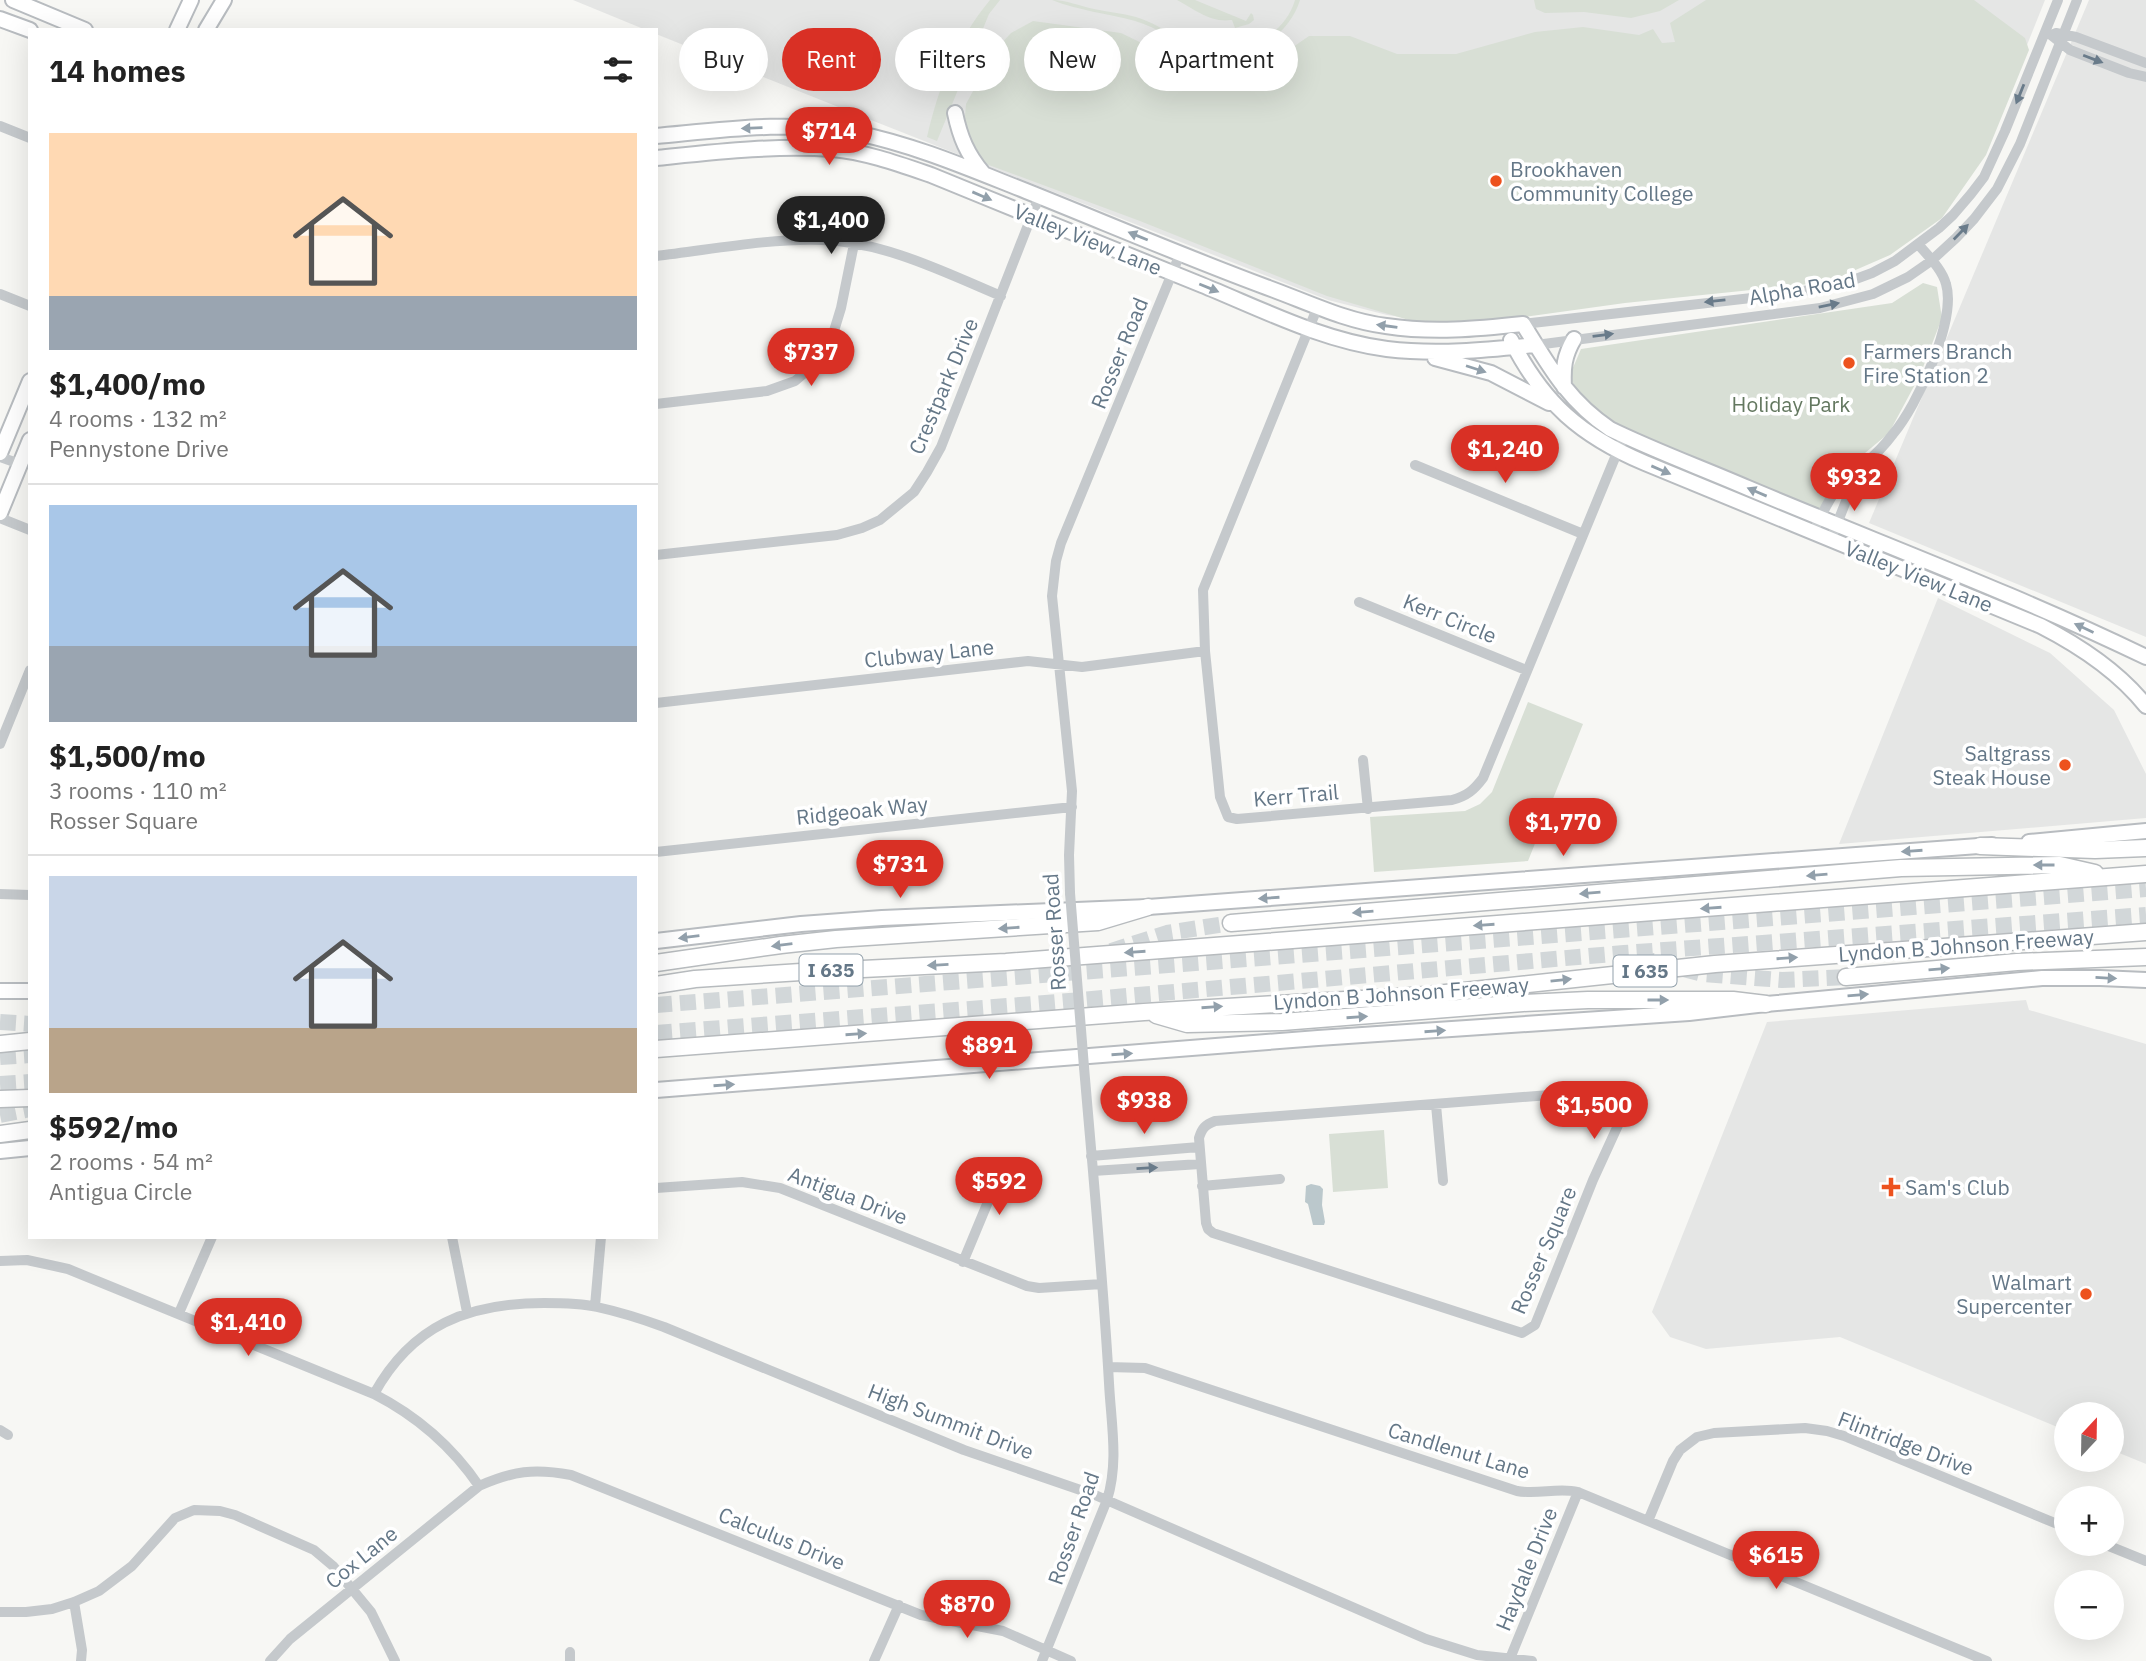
<!DOCTYPE html>
<html lang="en">
<head>
<meta charset="utf-8">
<style>
	body { margin:0; font-family:"IBM Plex Sans",sans-serif; background:#f6f6f6; color:#222; height:100vh; display:flex; flex-direction:column; font-size:26px; white-space:nowrap }
	* { box-sizing:border-box; margin:0 }
	p { font-size:23px; color:#767676 }
	.icon { flex:none; width:38px; height:38px; fill:none; stroke:currentColor; stroke-width:2; stroke-linecap:round; stroke-linejoin:round }
	.map { position:relative; flex:1; overflow:hidden }
	.details { position:absolute; left:28px; top:28px; width:630px; height:1211px; display:flex; flex-direction:column; background:#fff; border-radius:0px; box-shadow:0 7px 28px #0002 }
	.details>* { flex:none }
	.guide { position:absolute; left:679px; top:28px; width:665px; height:63px; display:flex; gap:14px }
	.needle { width:46px; rotate:22deg }
	.fabs { position:absolute; left:2054px; top:1402px; display:grid; gap:14px }
	.fabs a { display:grid; place-items:center; width:70px; height:70px; border-radius:50%; background:#fff; box-shadow:0 7px 28px #0002; font-size:35px }
	.price { position:absolute; translate:-50% -60px; padding:0 16px; border-radius:24px; background:#d93025; color:#fff; font-size:23px; line-height:46px; filter:drop-shadow(0 2px 4px #0008) }
	.price::after { content:''; position:absolute; left:50%; top:42px; width:21px; height:16px; margin-left:-10px; background:inherit; clip-path:polygon(0 0,100% 0,50% 100%) }
	.price.selected { background:#222; color:#fff }
	ul { padding:0; list-style:none }
	li { display:grid; align-content:center; gap:14px; height:371px; padding:0 21px }
	li+li { border-top:2px solid #e0e0e0 }
	li span { display:grid; place-items:center; height:217px; border-radius:0px; color:#555 }
	li>.icon { margin-inline-start:auto }
	span .icon { width:126px; height:126px; fill:#fffc; stroke-width:1 }
	li b { font-size:30px }
	h2 { display:flex; justify-content:space-between; align-items:center; height:84px; padding:0 21px; font-size:30px }
	.pill { padding:0 24px; border-radius:32px; background:#fff; box-shadow:0 7px 28px #0002; font-size:24px; line-height:63px }
	.pill.selected { background:#d93025; color:#fff }
	.map>svg:first-child { display:block }
	.built { fill:#e5e6e5 }
	.green { fill:#d8dfd5 }
	.water { fill:#bbc8cc }
	.lines { fill:none; stroke-linecap:round; stroke-linejoin:round }
	.highway-tunnel { stroke:#d2d7d9; stroke-width:16; stroke-dasharray:16 8; stroke-linecap:butt }
	.major-casing { stroke:#b8bcc0; stroke-width:18 }
	.highway-casing { stroke:#b7bbbe; stroke-width:19 }
	.minor { stroke:#c5c9cc; stroke-width:10 }
	.major { stroke:#fff; stroke-width:14 }
	.highway { stroke:#fff; stroke-width:16 }
	.minor-bridge { stroke:#c5c9cc; stroke-width:10 }
	.oneway { fill:#697b8a }
	.oneway2 { fill:#92a0ab }
	.poi-dot { fill:#ed521e; stroke:#fff; stroke-width:2.5 }
	.labels { text-anchor:middle; dominant-baseline:central; stroke-width:7; stroke-linejoin:round; paint-order:stroke }
	.shield { fill:#fff; stroke:#92a0ab; stroke-width:2 }
	.shield-label { font-size:19px; font-weight:bold; fill:#647787 }
	.poi-label { font-size:21px; fill:#647787; stroke:#fff; text-anchor:start }
	.street-label { font-size:21px; fill:#647787; stroke:#fff }
	.park-label { font-size:21px; fill:#647860; stroke:#fff }
</style>
</head>
<body>
<div class="map">
<svg width="2146" height="1661" viewBox="0 0 2146 1661">
	<rect width="100%" height="100%" fill="#f7f7f4"/>
	<!-- built -->
	<path class="built" d="M573 0H2045L1981 160 1700 291 1444 323 1387 315 1328 300 876 122 656 34V30H646Z
		M2089 0H2146V637L1869 523Z
		M1938 598 2050 653 2114 710 2146 774V818L1839 844Z
		M2026 1000 2029 1010 2146 1044V1464L2112 1450V1414H2067V1431L1840 1337 1706 1349 1670 1337 1652 1312 1767 1022Z"/>
	<!-- green -->
	<path class="green" d="M990 0H1000L989 14 937 141 927 137C939 86 956 41 990 0Z
		M1052 0C1067 0 1079 6 1094 9 1108 12 1122 13 1136 17 1159 24 1177 39 1199 47 1236 61 1284 38 1295 0H1300C1288 40 1238 69 1197 51 1176 42 1157 27 1135 21 1107 13 1079 11 1052 0Z
		M1177 0H1195L1246 21 1251 13 1253 15 1254 20 1249 24 1235 28 1232 20C1210 23 1196 10 1177 0Z
		M1534 0H1679L1660 11 1631 18 1584 12 1545 13 1536 9Z
		M1706 0H1974L2025 38 2029 50 1986 155 1942 218 1890 255 1828 282 1625 303 1503 320 1419 323 1327 296 1140 221 986 164 963 140 966 104 996 49 1011 33 1033 21 1121 33 1191 67 1235 71 1283 54 1309 36H1350L1397 54H1456L1535 32 1583 27 1639 35 1653 29 1662 43 1675 42 1670 23Z
		M1923 283 1937 287 1942 318 1920 375 1889 433 1841 473 1819 510 1613 423 1588 405 1569 377 1581 349 1892 303Z
		M1528 702 1583 724 1528 861 1374 872 1370 817 1465 811 1480 804 1492 792Z
		M1384 1130 1388 1188 1333 1192 1329 1134Z"/>
	<!-- water -->
	<path class="water" d="M1311 1184 1320 1186 1323 1189 1322 1205 1325 1222 1324 1225H1313L1308 1204 1305 1202 1306 1186Z"/>
	<g class="lines">
		<!-- highway-tunnel -->
		<path class="highway-tunnel" d="M1111 951 1167 933 1231 923
			M1637 957 1703 974 1782 980 1846 977
			M656 1005 2146 889
			M0 1022 30 1024
			M656 1033 1034 1004 1624 953 2146 915
			M0 1057 30 1055
			M0 1084 30 1082
			M0 1115 30 1109"/>
		<defs>
			<path id="major" d="M13 0 85 30
				M0 19 30 30
				M177 30 191 0
				M206 30 224 0
				M955 113C960 137 967 154 983 173
				M656 136C722 130 790 120 856 133 915 145 970 169 1026 191 1106 223 1185 257 1266 287 1305 301 1345 321 1386 326 1432 333 1477 329 1523 324 1549 366 1568 401 1610 429 1655 451 1702 468 1748 488 1881 544 2016 594 2146 657
				M656 158C715 152 774 145 832 149 866 152 899 164 931 175 1021 212 1111 248 1202 285 1261 309 1323 341 1387 349 1437 355 1486 350 1536 345
				M1511 340C1543 403 1581 436 1645 463L2041 626C2080 646 2119 672 2146 706
				M1435 358 1491 373 1549 403
				M1564 387C1563 368 1564 356 1574 339
				M0 453 30 381
				M0 513 30 440
				M2029 842 2146 831
				M656 941 801 924 882 918 1148 907 1992 845
				M0 991H30
				M656 1090 1318 1038 1689 1013 1766 1004 2042 978H2100L2146 980
				M0 1151 30 1148"/>
			<path id="highway" d="M1980 846 2095 850 2146 848
				M1231 923 1901 868 2060 865 2095 873
				M656 963 781 945 836 939 1098 922 1148 907
				M1846 977 2017 962 2146 957
				M656 985 695 979 801 972 1006 962 2146 874
				M1156 1015 1187 1024 1282 1022 1523 1003 1588 1000H1733L1766 1004
				M0 1044 30 1041
				M656 1049 1144 1012 1427 995 1715 964 2146 932
				M0 1099 30 1098
				M0 1134 30 1130"/>
		</defs>
		<!-- major casing -->
		<use href="#major" class="major-casing"/>
		<!-- highway casing -->
		<use href="#highway" class="highway-casing"/>
		<!-- minor -->
		<path class="minor" d="M2046 31 2070 50 2129 73 2146 77
			M2056 33 2076 37 2146 63
			M0 126 30 138
			M656 256C709 250 769 238 822 240 885 242 944 272 1001 296
			M0 294 30 306
			M1318 306 1203 590 1205 651 1220 797 1228 817 1237 819 1452 800C1467 796 1474 790 1483 778L1621 443
			M1523 324 1795 293 1853 280 1872 273 1895 261 1939 228 1953 215 1971 194 1984 177 2005 131 2058 0
			M1536 345 1820 308 1873 294 1908 277 1931 261 1956 238 1974 219 1997 189 2020 144 2077 0
			M656 404 767 391 795 381 815 364 830 344 841 308 854 244
			M0 457 20 464
			M1415 465 1583 534
			M0 518 30 530
			M1817 524C1825 508 1834 490 1846 477 1850 472 1858 469 1863 465 1874 456 1885 445 1893 434 1917 406 1957 320 1946 284 1942 269 1928 256 1918 244
			M1831 539 1848 496 1857 482 1862 466
			M656 555 837 535 862 528 880 520 914 492 927 472 941 447 1039 197
			M1359 602 1526 670
			M656 703 1028 661 1082 667 1205 651
			M0 744 30 670
			M1363 760 1368 809
			M656 852 1072 807
			M1070 893 1069 855 1072 791 1052 596 1056 561 1061 543 1180 254
			M0 894 30 895
			M1601 1091C1613 1096 1624 1106 1620 1121L1593 1180 1535 1325 1522 1333 1213 1233 1208 1229 1206 1223 1199 1138C1202 1128 1205 1125 1215 1121Z
			M1436 1105 1443 1181
			M1091 1156 1199 1147
			M1093 1171 1200 1164
			M1202 1186 1280 1179
			M656 1188 742 1182 780 1188 1027 1286 1039 1288 1102 1284
			M452 1237 467 1312
			M0 1261 27 1260 68 1269 374 1394C417 1416 451 1445 479 1486
			M963 1262 995 1185 998 1165
			M595 1306 601 1237
			M179 1313 212 1237
			M1108 1367 1145 1368 1517 1491C1538 1495 1558 1487 1578 1492L1987 1661
			M374 1394C412 1325 468 1303 544 1303 561 1303 580 1303 597 1307 620 1312 642 1319 664 1327L964 1450 1095 1495 1426 1639 1477 1655 1532 1661
			M0 1430 8 1435
			M1648 1521 1673 1461 1680 1450 1697 1437 1714 1433 1805 1428 1827 1431 1844 1436 2067 1528
			M2104 1544 2146 1561
			M74 1602 82 1650 81 1661
			M0 1612H26L52 1609 74 1602 99 1591 132 1566 175 1518 194 1510 220 1511 235 1515 314 1550 333 1566 371 1612 395 1661
			M270 1661 290 1639 479 1486C513 1471 534 1468 571 1475L921 1615 1003 1631 1071 1661
			M570 1661V1652
			M874 1661 899 1605
			M1042 1661 1107 1500C1119 1462 1111 1423 1109 1383 1103 1278 1093 1173 1084 1067
			M1509 1661 1578 1492"/>
		<!-- major -->
		<use href="#major" class="major"/>
		<!-- highway -->
		<use href="#highway" class="highway"/>
		<!-- minor-bridge -->
		<path class="minor-bridge" d="M1070 893 1084 1067"/>
	</g>
	<!-- one-way arrows -->
	<defs><path id="oneway-solid" d="M-6-.8H1V-3.2L6.5 0L1 3.2V.8H-6Z" transform="scale(1.75)"/></defs>
	<g class="oneway">
		<use href="#oneway-solid" transform="translate(2093 59) rotate(21)"/>
		<use href="#oneway-solid" transform="translate(2020 94) rotate(112)"/>
		<use href="#oneway-solid" transform="translate(1961 232) rotate(-46)"/>
		<use href="#oneway-solid" transform="translate(1715 301) rotate(174)"/>
		<use href="#oneway-solid" transform="translate(1829 305) rotate(-11)"/>
		<use href="#oneway-solid" transform="translate(1603 335) rotate(-7)"/>
		<use href="#oneway-solid" transform="translate(1147 1168) rotate(-3)"/>
	</g>
	<g class="oneway2">
		<use href="#oneway-solid" transform="translate(752 128) rotate(178)"/>
		<use href="#oneway-solid" transform="translate(982 196) rotate(23)"/>
		<use href="#oneway-solid" transform="translate(1138 236) rotate(-158)"/>
		<use href="#oneway-solid" transform="translate(1209 288) rotate(22)"/>
		<use href="#oneway-solid" transform="translate(1387 326) rotate(-172)"/>
		<use href="#oneway-solid" transform="translate(1476 369) rotate(18)"/>
		<use href="#oneway-solid" transform="translate(1661 470) rotate(23)"/>
		<use href="#oneway-solid" transform="translate(1757 492) rotate(-157)"/>
		<use href="#oneway-solid" transform="translate(2084 628) rotate(-155)"/>
		<use href="#oneway-solid" transform="translate(1912 851) rotate(176)"/>
		<use href="#oneway-solid" transform="translate(2044 865) rotate(180)"/>
		<use href="#oneway-solid" transform="translate(1817 875) rotate(175)"/>
		<use href="#oneway-solid" transform="translate(1590 893) rotate(175)"/>
		<use href="#oneway-solid" transform="translate(1269 898) rotate(176)"/>
		<use href="#oneway-solid" transform="translate(1711 908) rotate(176)"/>
		<use href="#oneway-solid" transform="translate(1363 912) rotate(175)"/>
		<use href="#oneway-solid" transform="translate(1484 925) rotate(176)"/>
		<use href="#oneway-solid" transform="translate(1009 928) rotate(176)"/>
		<use href="#oneway-solid" transform="translate(689 937) rotate(173)"/>
		<use href="#oneway-solid" transform="translate(782 945) rotate(173)"/>
		<use href="#oneway-solid" transform="translate(1135 952) rotate(176)"/>
		<use href="#oneway-solid" transform="translate(1787 958) rotate(-4)"/>
		<use href="#oneway-solid" transform="translate(938 965) rotate(177)"/>
		<use href="#oneway-solid" transform="translate(1939 969) rotate(-5)"/>
		<use href="#oneway-solid" transform="translate(2106 978) rotate(3)"/>
		<use href="#oneway-solid" transform="translate(1561 980) rotate(-6)"/>
		<use href="#oneway-solid" transform="translate(1858 995) rotate(-5)"/>
		<use href="#oneway-solid" transform="translate(1658 1000)"/>
		<use href="#oneway-solid" transform="translate(1212 1007) rotate(-4)"/>
		<use href="#oneway-solid" transform="translate(1357 1017) rotate(-4)"/>
		<use href="#oneway-solid" transform="translate(1435 1031) rotate(-4)"/>
		<use href="#oneway-solid" transform="translate(856 1034) rotate(-4)"/>
		<use href="#oneway-solid" transform="translate(1122 1054) rotate(-4)"/>
		<use href="#oneway-solid" transform="translate(724 1085) rotate(-4)"/>
	</g>
	<!-- markers -->
	<g class="poi-dot">
		<circle cx="1496" cy="181" r="7"/>
		<circle cx="1849" cy="363" r="7"/>
		<circle cx="2065" cy="765" r="7"/>
		<path d="M1887.5 1176.5h7v7h7v7h-7v7h-7v-7h-7v-7h7z"/>
		<circle cx="2086" cy="1294" r="7"/>
	</g>
	<g class="labels">
		<!-- shield labels -->
		<g class="shield">
			<rect x="799.5" y="954.5" width="63" height="31" rx="5"/>
			<rect x="1613.5" y="955.5" width="63" height="31" rx="5"/>
		</g>
		<g class="shield-label">
			<text x="831" y="970">I 635</text>
			<text x="1645" y="971">I 635</text>
		</g>
		<!-- poi labels -->
		<g class="poi-label">
			<text x="1510" y="169">Brookhaven<tspan x="1510" dy="24">Community College</tspan></text>
			<text x="1863" y="351">Farmers Branch<tspan x="1863" dy="24">Fire Station 2</tspan></text>
			<text x="2051" y="753" text-anchor="end">Saltgrass<tspan x="2051" dy="24">Steak House</tspan></text>
			<text x="1905" y="1187">Sam's Club</text>
			<text x="2072" y="1282" text-anchor="end">Walmart<tspan x="2072" dy="24">Supercenter</tspan></text>
		</g>
		<!-- street labels -->
		<g class="street-label">
			<text transform="translate(1088 239) rotate(22)">Valley View Lane</text>
			<text transform="translate(1802 288) rotate(-10)">Alpha Road</text>
			<text transform="translate(1119 353) rotate(-68)">Rosser Road</text>
			<text transform="translate(943 386) rotate(-67)">Crestpark Drive</text>
			<text transform="translate(1919 576) rotate(22)">Valley View Lane</text>
			<text transform="translate(1450 618) rotate(22)">Kerr Circle</text>
			<text transform="translate(929 653) rotate(-6)">Clubway Lane</text>
			<text transform="translate(1296 795) rotate(-5)">Kerr Trail</text>
			<text transform="translate(862 810) rotate(-6)">Ridgeoak Way</text>
			<text transform="translate(1054 932) rotate(-94)">Rosser Road</text>
			<text transform="translate(1966 945) rotate(-4)">Lyndon B Johnson Freeway</text>
			<text transform="translate(1401 993) rotate(-4)">Lyndon B Johnson Freeway</text>
			<text transform="translate(848 1195) rotate(21)">Antigua Drive</text>
			<text transform="translate(1543 1250) rotate(-67)">Rosser Square</text>
			<text transform="translate(951 1421) rotate(21)">High Summit Drive</text>
			<text transform="translate(1906 1443) rotate(21)">Flintridge Drive</text>
			<text transform="translate(1459 1450) rotate(17)">Candlenut Lane</text>
			<text transform="translate(1073 1528) rotate(-71)">Rosser Road</text>
			<text transform="translate(782 1538) rotate(22)">Calculus Drive</text>
			<text transform="translate(361 1557) rotate(-39)">Cox Lane</text>
			<text transform="translate(1526 1569) rotate(-68)">Haydale Drive</text>
		</g>
		<!-- park labels -->
		<g class="park-label">
			<text x="1791" y="404">Holiday Park</text>
		</g>
	</g>
</svg>
<div class="fabs">
<a><svg class="needle" viewBox="-14 -14 28 28"><path d="M0-13l5 13h-10z" fill="#e53935"/><path d="M0 13l5-13h-10z" fill="#767676"/></svg></a>
<a>+</a>
<a>−</a>
</div>
<b class="price" style="left:829px;top:167px">$714</b>
<b class="price selected" style="left:831px;top:256px">$1,400</b>
<b class="price" style="left:811px;top:388px">$737</b>
<b class="price" style="left:1505px;top:485px">$1,240</b>
<b class="price" style="left:1854px;top:513px">$932</b>
<b class="price" style="left:1563px;top:858px">$1,770</b>
<b class="price" style="left:900px;top:900px">$731</b>
<b class="price" style="left:989px;top:1081px">$891</b>
<b class="price" style="left:1144px;top:1136px">$938</b>
<b class="price" style="left:1594px;top:1141px">$1,500</b>
<b class="price" style="left:999px;top:1217px">$592</b>
<b class="price" style="left:248px;top:1358px">$1,410</b>
<b class="price" style="left:1776px;top:1591px">$615</b>
<b class="price" style="left:967px;top:1640px">$870</b>
<div class="guide">
<a class="pill">Buy</a>
<a class="pill selected">Rent</a>
<a class="pill">Filters</a>
<a class="pill">New</a>
<a class="pill">Apartment</a>
</div>
<section class="details">
<h2>14 homes<svg class="icon" aria-label="filters" viewBox="0 0 24 24"><path d="M4 7h16M4 17h16"/><circle cx="9" cy="7" r="2"/><circle cx="15" cy="17" r="2"/></svg></h2>
<ul>
<li><span style="background:linear-gradient(#ffd9b3 75%,#9aa5b1 0)"><svg class="icon" aria-label="home" viewBox="0 0 24 24"><path d="M3 11l9-7 9 7M6 9v11h12V9"/></svg></span><div><b>$1,400/mo</b><p>4 rooms · 132 m²</p><p>Pennystone Drive</p></div></li>
<li><span style="background:linear-gradient(#a9c7e8 65%,#9aa5b1 0)"><svg class="icon" aria-label="home" viewBox="0 0 24 24"><path d="M3 11l9-7 9 7M6 9v11h12V9"/></svg></span><div><b>$1,500/mo</b><p>3 rooms · 110 m²</p><p>Rosser Square</p></div></li>
<li><span style="background:linear-gradient(#c9d6e8 70%,#b9a48a 0)"><svg class="icon" aria-label="home" viewBox="0 0 24 24"><path d="M3 11l9-7 9 7M6 9v11h12V9"/></svg></span><div><b>$592/mo</b><p>2 rooms · 54 m²</p><p>Antigua Circle</p></div></li>
</ul>
</section>
</div>
</body>
</html>
